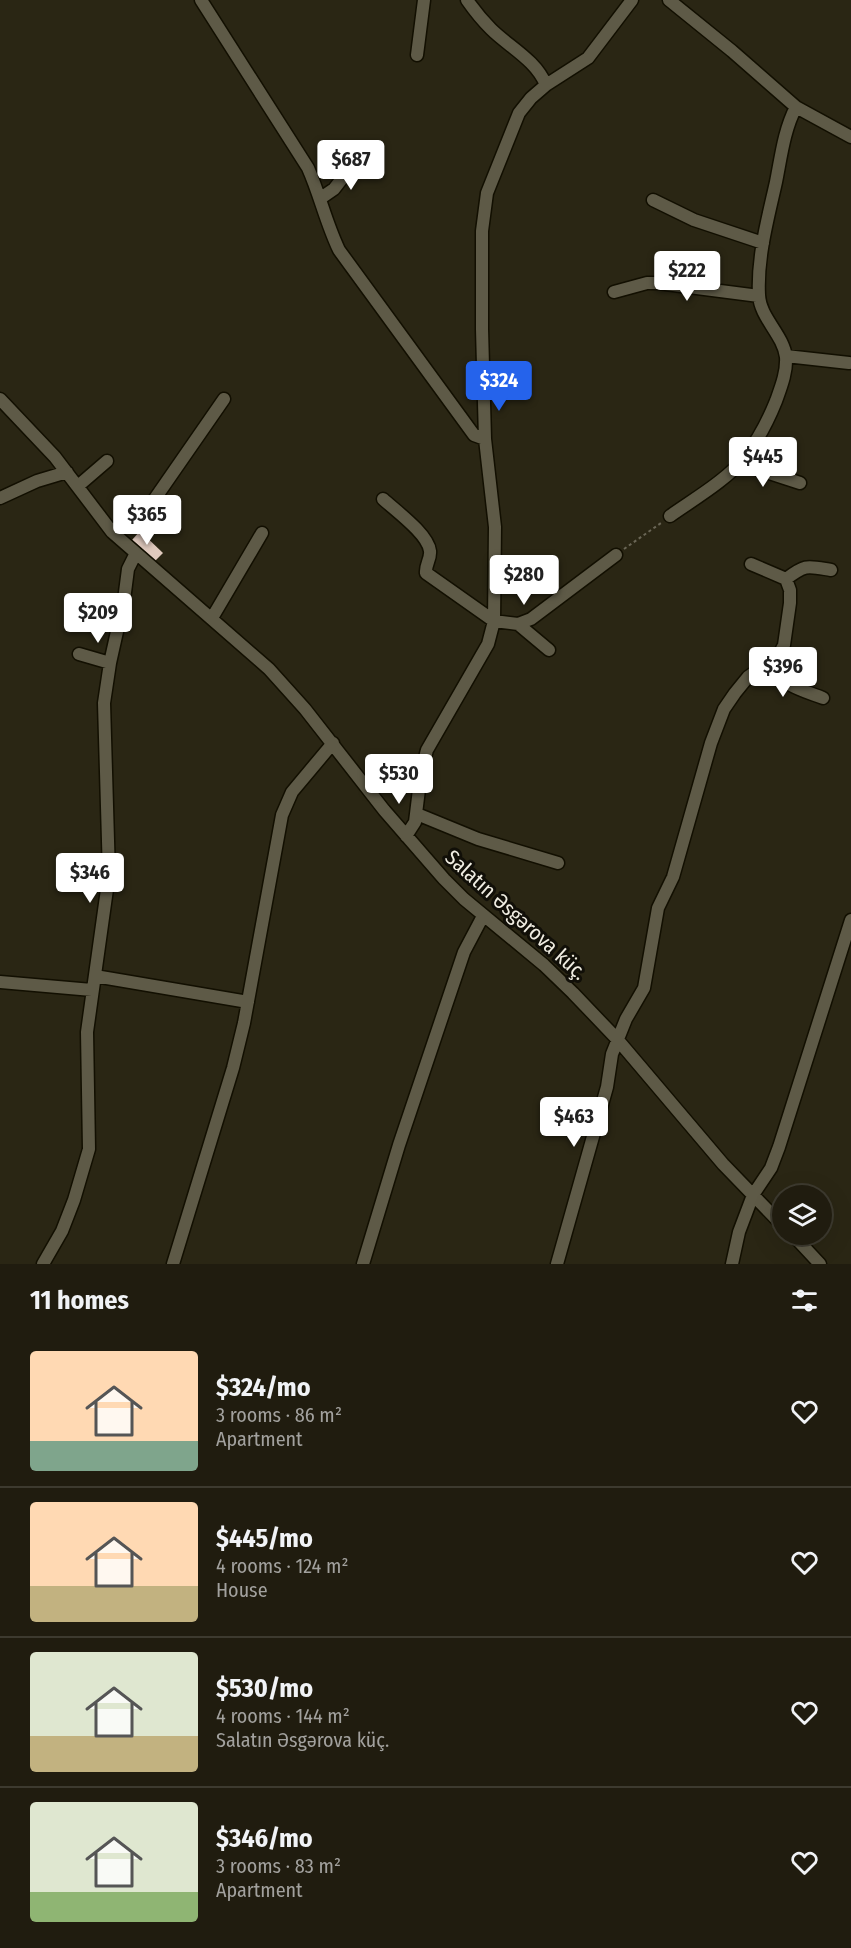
<!DOCTYPE html>
<html lang="en">
<head>
<meta charset="utf-8">
<style>
	body { margin:0; font-family:"Fira Sans Condensed",sans-serif; background:#282518; color:#f1f3f6; height:100vh; display:flex; flex-direction:column; font-size:22px; white-space:nowrap }
	* { box-sizing:border-box; margin:0 }
	p { font-size:20px; color:#a2a19e }
	.icon { flex:none; width:33px; height:33px; fill:none; stroke:currentColor; stroke-width:2; stroke-linecap:round; stroke-linejoin:round }
	.map { position:relative; height:1264px; overflow:hidden }
	.details { display:flex; flex-direction:column; background:#201c0f; flex:1 }
	.details>* { flex:none }
	.tools { position:absolute; left:772px; top:1185px; display:grid; gap:12px }
	.tools a { display:grid; place-items:center; width:60px; height:60px; border-radius:50%; background:#201c0f; box-shadow:0 6px 24px #0002,0 0 0 2px #3d3a2f; font-size:30px }
	.price { position:absolute; translate:-50% -51px; padding:0 14px; border-radius:6px; background:#fff; color:#222; font-size:20px; line-height:39px; filter:drop-shadow(0 2px 3px #0008) }
	.price::after { content:''; position:absolute; left:50%; top:36px; width:18px; height:14px; margin-left:-9px; background:inherit; clip-path:polygon(0 0,100% 0,50% 100%) }
	.price.current { background:#2563eb; color:#fff }
	ul { padding:0; list-style:none }
	li { display:flex; align-items:center; gap:18px; height:150px; padding:0 30px }
	li+li { border-top:2px solid #3d3a2f }
	li span { display:grid; place-items:center; flex:none; width:168px; height:120px; border-radius:6px; color:#555 }
	li>.icon { margin-inline-start:auto }
	span .icon { width:72px; height:72px; fill:#fffc; stroke-width:1 }
	li b { font-size:26px }
	h2 { display:flex; justify-content:space-between; align-items:center; height:72px; padding:0 30px; font-size:26px }
	.map>svg:first-child { display:block }
	.building { fill:#e0cabe }
	.lines { fill:none; stroke-linecap:round; stroke-linejoin:round }
	.minor-casing { stroke:#120f01; stroke-width:15 }
	.path { stroke:#6a6656; stroke-width:2; stroke-dasharray:3 3; stroke-linecap:butt }
	.minor { stroke:#5e5a47; stroke-width:12 }
	.labels { text-anchor:middle; dominant-baseline:central; stroke-width:6; stroke-linejoin:round; paint-order:stroke }
	.street-label { font-size:21px; fill:#f0ede2; stroke:#110f08 }
</style>
</head>
<body>
<div class="map">
<svg width="851" height="1264" viewBox="0 0 851 1264">
	<rect width="100%" height="100%" fill="#2a2614"/>
	<!-- building -->
	<path class="building" d="M140 531 163 553 155 561 132 540Z"/>
	<g class="lines">
		<defs>
			<path id="minor" d="M201 0 308 168C320 195 326 223 339 250L474 435 485 439
				M467 0C474 10 482 20 491 29 509 47 536 60 546 85
				M669 0 732 51 796 107 851 137
				M417 55 424 0
				M321 198 334 189 358 158
				M653 200 694 220 763 243
				M614 292 647 283H658L759 296
				M786 356 849 363
				M0 399 55 457 112 532 269 669 305 709 384 810 444 879 464 899 544 965 573 993 617 1039 723 1164 783 1226
				M744 458 757 469 800 483
				M78 486 107 461
				M0 498 37 481 67 472
				M383 499C396 511 428 534 430 551 431 559 425 565 426 573L494 621 518 624 531 619 616 555
				M670 516C694 499 727 480 745 457 758 440 768 421 776 401 781 387 787 372 786 357 783 334 760 318 759 295 757 257 768 218 776 182 781 157 784 130 796 107
				M112 532 154 500 224 399
				M786 579C806 564 807 566 831 570
				M212 618 262 533
				M518 624 549 650
				M79 654 110 663
				M768 664C784 686 799 689 823 698
				M417 814 478 839 558 863
				M406 836 415 822 421 773 427 750 488 644 494 621 495 527 485 439 482 329V231L487 193 519 113 531 98 546 85 588 58 632 0
				M95 976 248 1002
				M0 982 92 990
				M792 1234 820 1264
				M43 1264 62 1231 74 1200 89 1149 87 1032 109 875 104 703 110 663 124 600 128 569 136 553
				M173 1264 233 1068 244 1023 282 815 292 792 333 743
				M363 1264 399 1145 464 952 483 916
				M557 1264 607 1087 612 1054 626 1019 644 988 658 908 673 877 711 743 724 709 735 693 748 677 779 655 784 645 790 603V590L786 579 751 564
				M732 1264 739 1232 753 1195 771 1168 779 1147 851 920"/>
		</defs>
		<!-- minor casing -->
		<use href="#minor" class="minor-casing"/>
		<!-- path -->
		<path class="path" d="M624 549 661 523"/>
		<!-- minor -->
		<use href="#minor" class="minor"/>
	</g>
	<g class="labels">
		<!-- street labels -->
		<g class="street-label">
			<text transform="translate(516 915) rotate(42)">Salatın Əsgərova küç.</text>
		</g>
	</g>
</svg>
<div class="tools">
<a><svg class="icon" aria-label="layers" viewBox="0 0 24 24"><path d="M12 4l9 5-9 5-9-5zM3 14l9 5 9-5"/></svg></a>
</div>
<b class="price" style="left:351px;top:191px">$687</b>
<b class="price" style="left:687px;top:302px">$222</b>
<b class="price current" style="left:499px;top:412px">$324</b>
<b class="price" style="left:763px;top:488px">$445</b>
<b class="price" style="left:147px;top:546px">$365</b>
<b class="price" style="left:524px;top:606px">$280</b>
<b class="price" style="left:98px;top:644px">$209</b>
<b class="price" style="left:783px;top:698px">$396</b>
<b class="price" style="left:399px;top:805px">$530</b>
<b class="price" style="left:90px;top:904px">$346</b>
<b class="price" style="left:574px;top:1148px">$463</b>
</div>
<section class="details">
<h2>11 homes<svg class="icon" aria-label="filters" viewBox="0 0 24 24"><path d="M4 7h16M4 17h16"/><circle cx="9" cy="7" r="2"/><circle cx="15" cy="17" r="2"/></svg></h2>
<ul>
<li><span style="background:linear-gradient(#ffd9b3 75%,#7fa58c 0)"><svg class="icon" aria-label="home" viewBox="0 0 24 24"><path d="M3 11l9-7 9 7M6 9v11h12V9"/></svg></span><div><b>$324/mo</b><p>3 rooms · 86 m²</p><p>Apartment</p></div><svg class="icon" aria-label="heart" viewBox="0 0 24 24"><path d="M12 20l-8-8c-3-5 5-10 8-4 3-6 11-1 8 4z"/></svg></li>
<li><span style="background:linear-gradient(#ffd9b3 70%,#c2b280 0)"><svg class="icon" aria-label="home" viewBox="0 0 24 24"><path d="M3 11l9-7 9 7M6 9v11h12V9"/></svg></span><div><b>$445/mo</b><p>4 rooms · 124 m²</p><p>House</p></div><svg class="icon" aria-label="heart" viewBox="0 0 24 24"><path d="M12 20l-8-8c-3-5 5-10 8-4 3-6 11-1 8 4z"/></svg></li>
<li><span style="background:linear-gradient(#dfe7d0 70%,#c2b280 0)"><svg class="icon" aria-label="home" viewBox="0 0 24 24"><path d="M3 11l9-7 9 7M6 9v11h12V9"/></svg></span><div><b>$530/mo</b><p>4 rooms · 144 m²</p><p>Salatın Əsgərova küç.</p></div><svg class="icon" aria-label="heart" viewBox="0 0 24 24"><path d="M12 20l-8-8c-3-5 5-10 8-4 3-6 11-1 8 4z"/></svg></li>
<li><span style="background:linear-gradient(#dfe7d0 75%,#8fb573 0)"><svg class="icon" aria-label="home" viewBox="0 0 24 24"><path d="M3 11l9-7 9 7M6 9v11h12V9"/></svg></span><div><b>$346/mo</b><p>3 rooms · 83 m²</p><p>Apartment</p></div><svg class="icon" aria-label="heart" viewBox="0 0 24 24"><path d="M12 20l-8-8c-3-5 5-10 8-4 3-6 11-1 8 4z"/></svg></li>
</ul>
</section>
</body>
</html>
